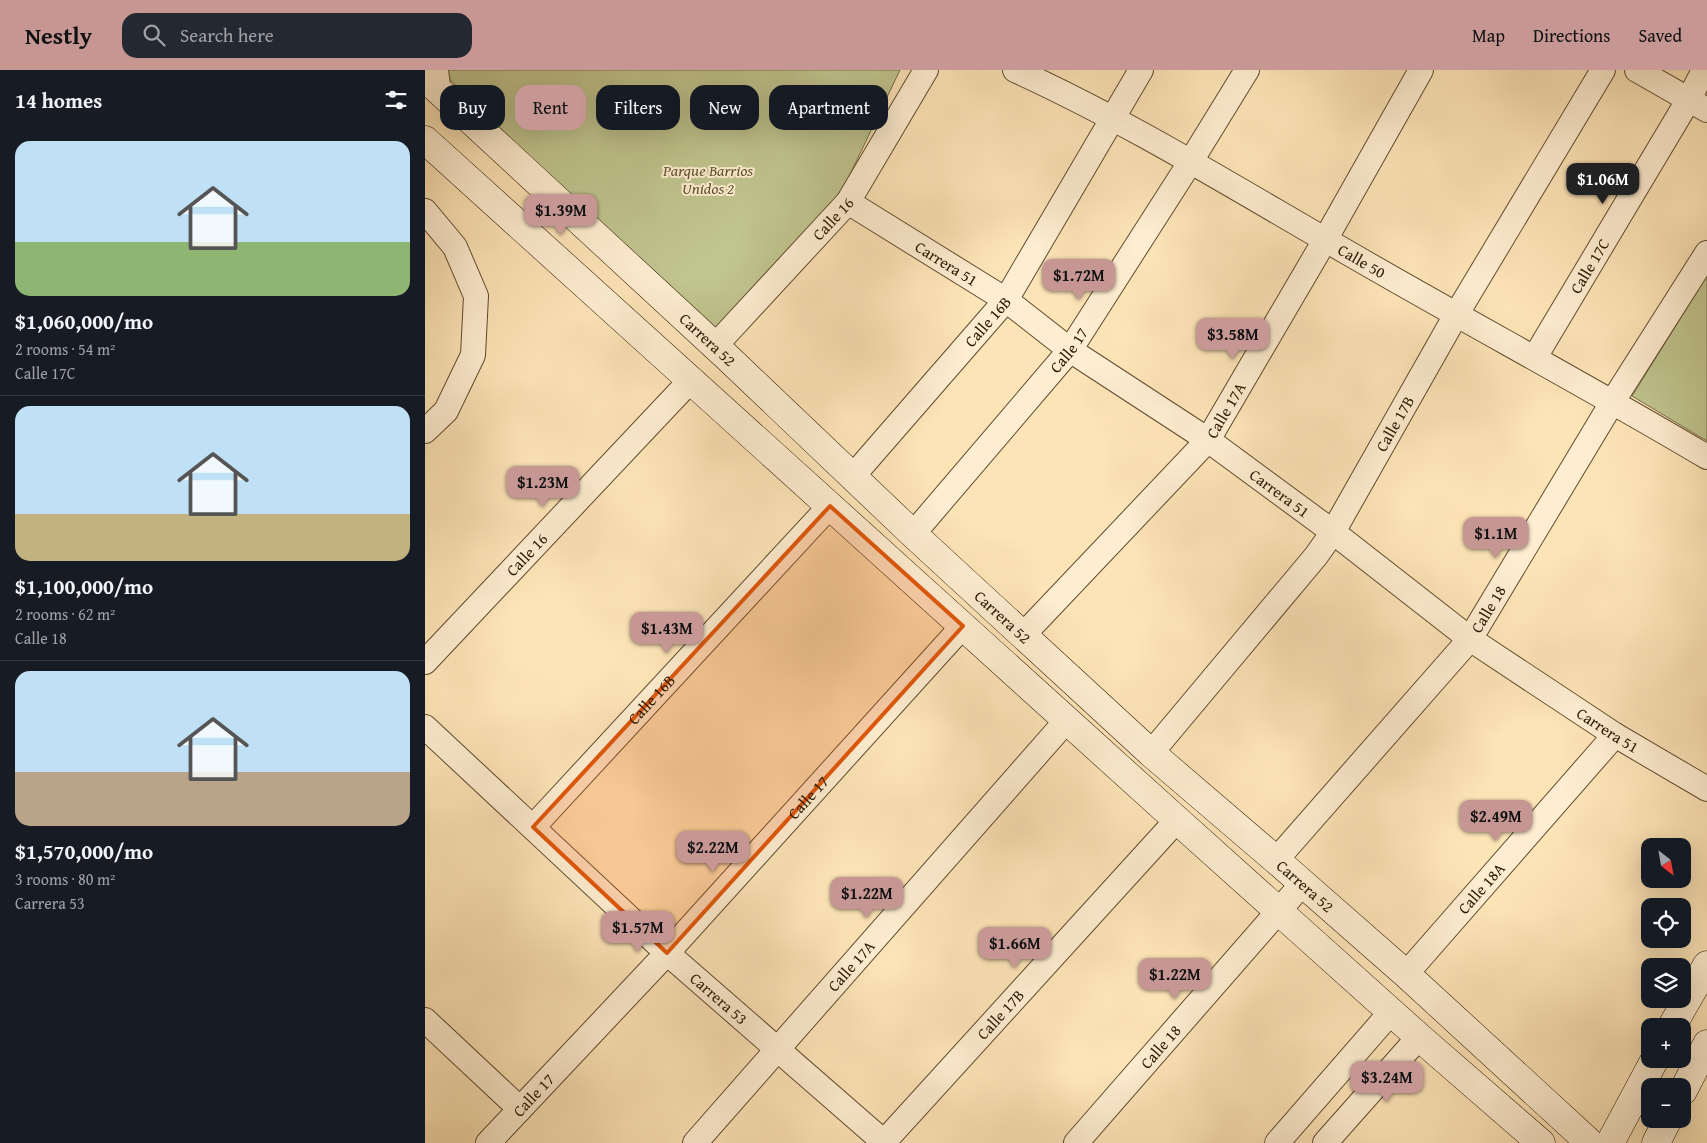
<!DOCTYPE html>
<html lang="en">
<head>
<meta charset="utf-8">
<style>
	body { margin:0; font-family:"Gentium Book Plus",serif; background:#242831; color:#f1f3f6; height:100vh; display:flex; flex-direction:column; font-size:19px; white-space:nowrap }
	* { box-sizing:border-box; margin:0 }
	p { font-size:16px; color:#9ea1a6 }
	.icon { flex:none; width:28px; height:28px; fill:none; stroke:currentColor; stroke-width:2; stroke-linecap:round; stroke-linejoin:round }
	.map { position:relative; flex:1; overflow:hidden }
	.panel { display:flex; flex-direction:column; background:#171b24; width:425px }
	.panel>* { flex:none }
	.guide { position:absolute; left:15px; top:15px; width:475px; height:45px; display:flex; gap:10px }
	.needle { width:32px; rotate:149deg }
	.tools { position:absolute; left:1216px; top:768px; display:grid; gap:10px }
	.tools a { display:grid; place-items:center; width:50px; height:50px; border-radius:10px; background:#171b24; box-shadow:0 5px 20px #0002; font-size:25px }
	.price { position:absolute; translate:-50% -42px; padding:0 11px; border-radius:10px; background:#c59692; color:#111; font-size:16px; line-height:32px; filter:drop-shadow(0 1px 2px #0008) }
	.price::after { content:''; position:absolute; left:50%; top:30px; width:15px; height:11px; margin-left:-8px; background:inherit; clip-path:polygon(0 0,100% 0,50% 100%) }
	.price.selected { background:#222; color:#fff }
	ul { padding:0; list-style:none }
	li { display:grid; align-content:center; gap:10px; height:265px; padding:0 15px }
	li+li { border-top:1px solid #363941 }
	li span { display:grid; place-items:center; height:155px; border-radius:15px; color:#555 }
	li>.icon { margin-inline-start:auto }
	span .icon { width:90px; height:90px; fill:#fffc; stroke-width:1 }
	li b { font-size:21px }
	h2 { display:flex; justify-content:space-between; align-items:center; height:60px; padding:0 15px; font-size:21px }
	.tag { padding:0 18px; border-radius:15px; background:#171b24; box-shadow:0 5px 20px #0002; font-size:18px; line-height:45px }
	.tag.selected { background:#c59692; color:#111 }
	header { display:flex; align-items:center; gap:30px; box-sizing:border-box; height:70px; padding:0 25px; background:#c59692; color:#111 }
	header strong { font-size:24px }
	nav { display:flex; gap:28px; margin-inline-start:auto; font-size:18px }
	.search { width:350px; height:45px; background:#242831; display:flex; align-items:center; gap:12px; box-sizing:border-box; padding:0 18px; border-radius:15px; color:#9ea1a6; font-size:19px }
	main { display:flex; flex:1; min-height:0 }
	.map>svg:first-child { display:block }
	.green { fill:#c0c48e; stroke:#766e47 }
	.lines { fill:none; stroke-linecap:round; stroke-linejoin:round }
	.service-casing { stroke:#604b2e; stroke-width:14 }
	.minor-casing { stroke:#604b2e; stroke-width:26 }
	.secondary-casing { stroke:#2b1800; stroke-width:29 }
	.service { stroke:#feedd0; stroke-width:12 }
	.minor { stroke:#feedd0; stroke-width:24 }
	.secondary { stroke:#feedd0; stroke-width:28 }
	.marked { fill:#df560b; fill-opacity:0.2; stroke:#df560b; stroke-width:4; stroke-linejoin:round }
	.labels { text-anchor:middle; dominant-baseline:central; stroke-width:4; stroke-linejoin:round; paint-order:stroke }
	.park-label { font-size:16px; font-style:italic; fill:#5f5432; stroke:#feedd0 }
	.street-label { font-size:16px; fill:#2b1800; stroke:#feedd0 }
</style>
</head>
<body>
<header>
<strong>Nestly</strong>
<div class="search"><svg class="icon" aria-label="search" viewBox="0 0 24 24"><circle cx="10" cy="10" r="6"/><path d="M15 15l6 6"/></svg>Search here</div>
<nav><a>Map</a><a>Directions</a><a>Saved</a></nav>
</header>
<main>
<section class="panel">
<h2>14 homes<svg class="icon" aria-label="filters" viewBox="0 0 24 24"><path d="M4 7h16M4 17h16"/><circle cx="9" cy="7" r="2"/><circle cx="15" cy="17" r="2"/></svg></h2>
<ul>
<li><span style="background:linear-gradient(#bfe0f5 65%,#8fb573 0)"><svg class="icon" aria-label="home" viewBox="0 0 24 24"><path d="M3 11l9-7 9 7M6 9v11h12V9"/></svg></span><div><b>$1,060,000/mo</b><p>2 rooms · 54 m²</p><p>Calle 17C</p></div></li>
<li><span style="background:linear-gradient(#bfe0f5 70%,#c2b280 0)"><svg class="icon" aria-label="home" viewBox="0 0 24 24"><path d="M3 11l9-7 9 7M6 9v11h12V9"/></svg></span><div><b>$1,100,000/mo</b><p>2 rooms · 62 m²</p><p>Calle 18</p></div></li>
<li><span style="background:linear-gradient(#bfe0f5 65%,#b9a48a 0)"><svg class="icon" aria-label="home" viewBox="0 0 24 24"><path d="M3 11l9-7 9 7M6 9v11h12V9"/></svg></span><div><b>$1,570,000/mo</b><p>3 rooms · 80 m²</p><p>Carrera 53</p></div></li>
</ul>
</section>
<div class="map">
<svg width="1282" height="1073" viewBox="0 0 1282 1073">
	<rect width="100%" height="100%" fill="#fde4b7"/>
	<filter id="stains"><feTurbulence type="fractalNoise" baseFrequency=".004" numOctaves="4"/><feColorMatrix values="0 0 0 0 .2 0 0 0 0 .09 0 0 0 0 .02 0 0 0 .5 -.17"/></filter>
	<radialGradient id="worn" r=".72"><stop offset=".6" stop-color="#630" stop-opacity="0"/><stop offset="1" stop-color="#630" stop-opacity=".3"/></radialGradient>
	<!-- green -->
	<path class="green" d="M15 0H475L418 119 291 268Z
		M1282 206V371L1207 326Z"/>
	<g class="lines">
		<defs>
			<path id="service" d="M17 0 20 23"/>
			<g id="minor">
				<path id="s1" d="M590 0C706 53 815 121 925 184 1044 253 1164 317 1282 387"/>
				<path d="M1212 0 1282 40"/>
				<path id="s2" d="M423 132 581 230 645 280 783 370 908 462 1045 569 1190 665 1282 719"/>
				<path d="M0 141 30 177 51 226 48 285 21 341 0 361"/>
				<path id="s3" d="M289 277 423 132 501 0"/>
				<path id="s4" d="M1110 287 1264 29 1279 0"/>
				<path id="s5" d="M428 406 581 230 716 0"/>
				<path id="s6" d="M488 464 645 280 766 91 822 0"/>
				<path id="s7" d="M599 564 783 370 900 170 996 0"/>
				<path id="s8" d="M0 592 265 311"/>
				<path id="s9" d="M0 657 242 883 460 1073"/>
				<path id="s10" d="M726 683 891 486 908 462 1031 245 1178 0"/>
				<path id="s11" d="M108 757 405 436"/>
				<path id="s12" d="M851 790 1045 569 1188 331 1282 183"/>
				<path id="s13" d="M981 904 1190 665"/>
				<path d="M0 950 95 1039"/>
				<path id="s14" d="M63 1073 242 883 538 556"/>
				<path id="s15" d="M270 1073 642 650"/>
				<path id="s16" d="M458 1073 752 750"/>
				<path id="s17" d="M651 1073 878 813"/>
				<path d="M852 1073 966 942"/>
				<path d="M900 1073 994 967"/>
			</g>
			<g id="secondary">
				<path id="s18" d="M0 8 302 287 488 464 726 683 851 790 981 904 1165 1073"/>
				<path d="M0 70 752 750 994 967 1116 1073"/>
				<path d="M1247 956 1282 895"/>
				<path d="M1258 1021 1282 974"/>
				<path d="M1185 1073 1230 989"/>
				<path d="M1231 1073 1243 1049"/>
			</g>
		</defs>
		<!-- service casing -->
		<use href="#service" class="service-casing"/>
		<!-- minor casing -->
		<use href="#minor" class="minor-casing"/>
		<!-- secondary casing -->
		<use href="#secondary" class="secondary-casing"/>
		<!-- service -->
		<use href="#service" class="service"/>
		<!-- minor -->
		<use href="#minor" class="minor"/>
		<!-- secondary -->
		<use href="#secondary" class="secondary"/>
	</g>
	<!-- marked area -->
	<path class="marked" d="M405 436 538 556 242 883 108 757Z"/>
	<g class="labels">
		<!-- park labels -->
		<g class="park-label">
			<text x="283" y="100">Parque Barrios<tspan x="283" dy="18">Unidos 2</tspan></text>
		</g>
		<!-- street labels -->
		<g class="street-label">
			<text stroke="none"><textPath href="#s3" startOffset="175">Calle 16</textPath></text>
			<text stroke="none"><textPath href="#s1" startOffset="396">Calle 50</textPath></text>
			<text stroke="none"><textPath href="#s2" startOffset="116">Carrera 51</textPath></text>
			<text stroke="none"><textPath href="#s4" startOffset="106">Calle 17C</textPath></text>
			<text stroke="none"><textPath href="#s5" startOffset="205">Calle 16B</textPath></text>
			<text stroke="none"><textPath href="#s18" startOffset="385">Carrera 52</textPath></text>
			<text stroke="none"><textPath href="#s6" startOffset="241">Calle 17</textPath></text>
			<text stroke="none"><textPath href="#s7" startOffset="302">Calle 17A</textPath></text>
			<text stroke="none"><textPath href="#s10" startOffset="411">Calle 17B</textPath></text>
			<text stroke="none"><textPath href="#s2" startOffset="521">Carrera 51</textPath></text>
			<text stroke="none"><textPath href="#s8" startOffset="148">Calle 16</textPath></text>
			<text stroke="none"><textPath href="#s12" startOffset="329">Calle 18</textPath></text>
			<text stroke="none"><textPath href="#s18" startOffset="790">Carrera 52</textPath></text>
			<text stroke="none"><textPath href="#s11" startOffset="174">Calle 16B</textPath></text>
			<text stroke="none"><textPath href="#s2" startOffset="926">Carrera 51</textPath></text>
			<text stroke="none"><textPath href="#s14" startOffset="471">Calle 17</textPath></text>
			<text stroke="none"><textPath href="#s18" startOffset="1195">Carrera 52</textPath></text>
			<text stroke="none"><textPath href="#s13" startOffset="114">Calle 18A</textPath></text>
			<text stroke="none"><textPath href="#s15" startOffset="236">Calle 17A</textPath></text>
			<text stroke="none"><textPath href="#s9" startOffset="400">Carrera 53</textPath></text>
			<text stroke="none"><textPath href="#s16" startOffset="174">Calle 17B</textPath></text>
			<text stroke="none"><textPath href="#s17" startOffset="128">Calle 18</textPath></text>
			<text stroke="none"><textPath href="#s14" startOffset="66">Calle 17</textPath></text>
		</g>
	</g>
	<rect width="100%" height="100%" filter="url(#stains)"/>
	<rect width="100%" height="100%" fill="url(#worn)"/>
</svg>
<div class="tools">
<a><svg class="needle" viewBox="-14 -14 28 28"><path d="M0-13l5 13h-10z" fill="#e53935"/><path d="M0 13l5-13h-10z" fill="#9ea1a6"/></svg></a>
<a><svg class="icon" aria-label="locate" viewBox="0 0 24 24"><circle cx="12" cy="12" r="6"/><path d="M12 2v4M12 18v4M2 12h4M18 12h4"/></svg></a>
<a><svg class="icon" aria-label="layers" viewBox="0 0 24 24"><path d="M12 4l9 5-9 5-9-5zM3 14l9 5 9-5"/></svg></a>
<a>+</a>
<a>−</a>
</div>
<b class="price selected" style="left:1178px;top:135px">$1.06M</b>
<b class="price" style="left:136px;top:166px">$1.39M</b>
<b class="price" style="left:654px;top:231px">$1.72M</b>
<b class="price" style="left:808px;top:290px">$3.58M</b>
<b class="price" style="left:118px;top:438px">$1.23M</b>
<b class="price" style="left:1071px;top:489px">$1.1M</b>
<b class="price" style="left:242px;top:584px">$1.43M</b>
<b class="price" style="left:1071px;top:772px">$2.49M</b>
<b class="price" style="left:288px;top:803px">$2.22M</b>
<b class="price" style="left:442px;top:849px">$1.22M</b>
<b class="price" style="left:213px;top:883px">$1.57M</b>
<b class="price" style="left:590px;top:899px">$1.66M</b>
<b class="price" style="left:750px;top:930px">$1.22M</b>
<b class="price" style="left:962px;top:1033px">$3.24M</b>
<div class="guide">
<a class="tag">Buy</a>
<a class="tag selected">Rent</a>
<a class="tag">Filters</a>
<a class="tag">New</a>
<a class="tag">Apartment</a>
</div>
</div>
</main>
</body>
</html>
